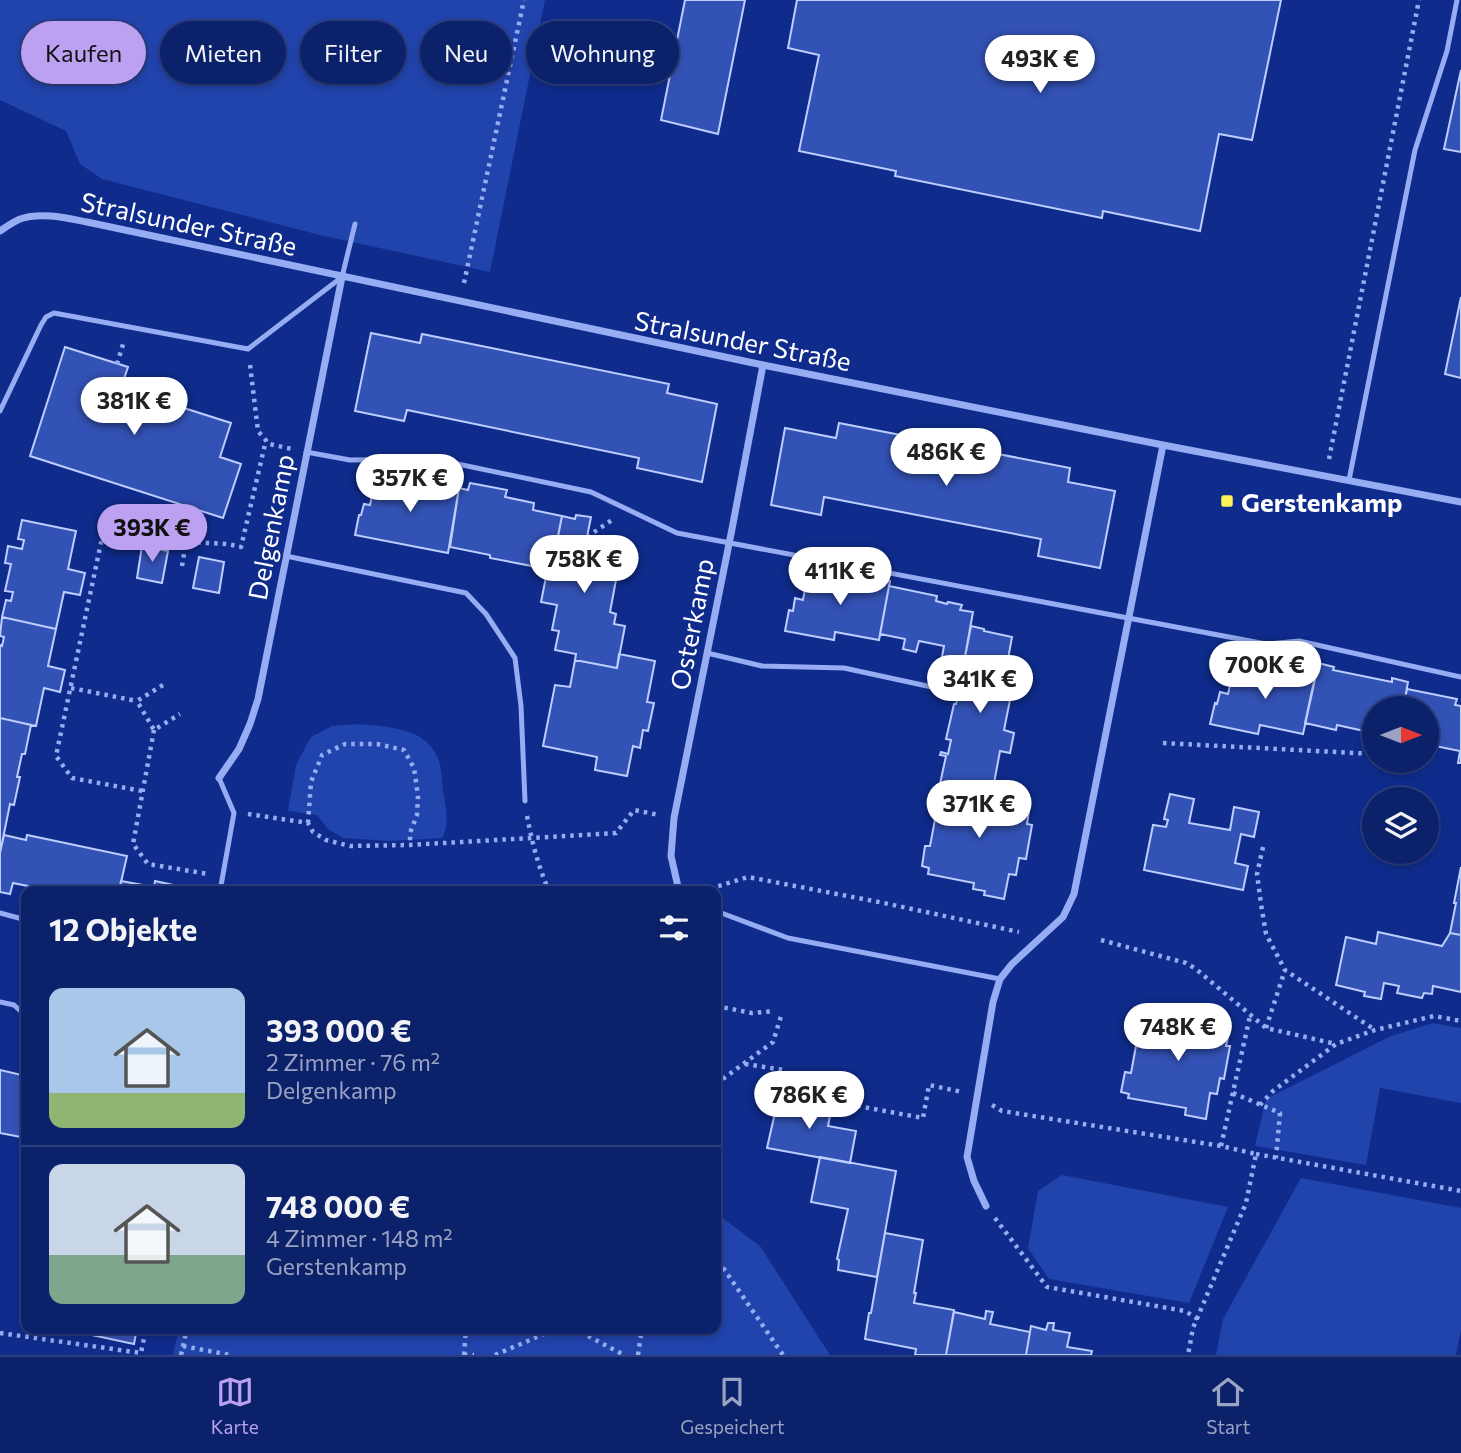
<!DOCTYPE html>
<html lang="de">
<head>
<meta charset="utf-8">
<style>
	body { margin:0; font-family:Commissioner,sans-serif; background:#142970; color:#f1f3f6; height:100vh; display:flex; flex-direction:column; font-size:26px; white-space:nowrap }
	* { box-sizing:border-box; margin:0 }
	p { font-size:23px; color:#9aa3c1 }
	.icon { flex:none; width:38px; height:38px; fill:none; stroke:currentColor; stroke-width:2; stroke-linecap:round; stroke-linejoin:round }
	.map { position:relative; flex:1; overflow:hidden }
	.side { position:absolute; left:21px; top:886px; width:700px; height:448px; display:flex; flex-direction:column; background:#0b216a; border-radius:14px; box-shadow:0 4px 10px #0003,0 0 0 2px #2b3e7e }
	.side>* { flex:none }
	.guide { position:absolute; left:21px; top:21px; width:700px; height:63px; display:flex; gap:14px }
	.needle { width:46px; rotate:90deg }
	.buttons { position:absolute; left:1362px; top:696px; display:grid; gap:14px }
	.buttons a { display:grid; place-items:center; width:77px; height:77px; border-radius:50%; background:#0b216a; box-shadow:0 4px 10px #0003,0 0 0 2px #2b3e7e; font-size:35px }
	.price { position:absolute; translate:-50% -60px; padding:0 16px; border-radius:24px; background:#fff; color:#222; font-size:23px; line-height:46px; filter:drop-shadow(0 2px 4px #0008) }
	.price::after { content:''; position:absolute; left:50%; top:42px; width:21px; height:16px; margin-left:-10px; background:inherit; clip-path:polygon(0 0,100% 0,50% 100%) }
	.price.selected { background:#bca0f2; color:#111 }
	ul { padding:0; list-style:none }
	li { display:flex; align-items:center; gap:21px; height:175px; padding:0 28px }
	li+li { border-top:2px solid #2b3e7e }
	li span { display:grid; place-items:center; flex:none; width:196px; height:140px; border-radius:14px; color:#555 }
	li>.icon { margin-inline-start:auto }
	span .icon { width:84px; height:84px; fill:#fffc; stroke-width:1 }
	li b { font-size:30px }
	h2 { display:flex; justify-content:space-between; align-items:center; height:84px; padding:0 28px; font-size:30px }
	.chip { padding:0 24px; border-radius:32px; background:#0b216a; box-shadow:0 4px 10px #0003,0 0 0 2px #2b3e7e; font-size:24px; line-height:63px }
	.chip.selected { background:#bca0f2; color:#111 }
	.tab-bar { display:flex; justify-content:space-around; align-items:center; height:98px; border-top:2px solid #2b3e7e; background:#0b216a; font-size:19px; color:#9aa3c1 }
	.tab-bar a { display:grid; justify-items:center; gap:4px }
	.tab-bar .selected { color:#bca0f2 }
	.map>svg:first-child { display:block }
	.green { fill:#2143ac }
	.building { fill:#3352b5; stroke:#bdcdfe; stroke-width:2 }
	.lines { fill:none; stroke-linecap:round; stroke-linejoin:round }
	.path { stroke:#96adf3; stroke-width:4.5; stroke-dasharray:3.5 5; stroke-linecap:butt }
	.service { stroke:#96adf3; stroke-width:5 }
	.minor { stroke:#96adf3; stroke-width:7 }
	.poi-dot { fill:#fff158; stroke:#0f2c8d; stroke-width:2.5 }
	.labels { text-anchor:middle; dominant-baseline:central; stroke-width:5; stroke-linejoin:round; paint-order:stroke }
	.street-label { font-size:26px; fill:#fff; stroke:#0f2c8d }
	.poi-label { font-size:26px; font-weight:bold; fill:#fff; stroke:#0f2c8d; text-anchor:start }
</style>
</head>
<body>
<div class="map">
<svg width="1461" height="1355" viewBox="0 0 1461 1355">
	<rect width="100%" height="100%" fill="#0f2c8d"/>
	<!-- green -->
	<path class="green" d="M0 0H545L490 272 320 235 102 179 80 164 66 131 0 100Z
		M359 724C387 727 427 727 438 759 442 768 442 781 443 791 446 808 450 823 442 838L391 841 343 838 328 829 317 815 288 811 296 765 311 737 332 726Z
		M1433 1023 1461 1028V1103L1380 1088 1366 1165 1255 1146 1266 1099 1391 1036Z
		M1062 1175 1228 1207 1189 1303 1049 1279 1028 1248 1038 1191Z
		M1301 1178 1461 1208V1330L1456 1355H1216L1223 1319Z
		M716 1213 760 1246 830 1355H173L179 1328H716Z"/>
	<!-- building -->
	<path class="building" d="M685 0H745L718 134 661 120Z
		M797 0H1281L1252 140 1219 134 1200 231 1103 211 1102 218 895 176 896 171 799 151 819 55 788 48Z
		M1461 70V152L1444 149Z
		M1461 297V378L1445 374Z
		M371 333 420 343 422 334 669 384 667 393 717 404 702 482 637 468 639 458 407 410 404 421 355 411Z
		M65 347 128 367 121 388 231 423 220 457 241 464 223 518 30 456Z
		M839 423 1070 468 1068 482 1115 491 1100 568 1038 556 1041 539 824 497 821 515 771 505 785 428 836 438Z
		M393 476 413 480 412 486 422 488 423 483 444 487 446 479 455 481 454 487 459 488 448 553 355 535 359 515H361L364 504 370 505 376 478 392 481Z
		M470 483 507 490 505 497 534 503 533 510 562 516 553 560 534 556 532 566 490 558V555L450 547 459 488 468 490Z
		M576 515 591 517 587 537 596 539 595 545 605 547V550L621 553 610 612 616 614 614 624 625 626 617 668 575 660 576 654 555 650 559 631 552 630 557 605 541 602 548 567 552 568 562 516 575 519Z
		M22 520 76 531 68 569 85 573 80 595 64 592 56 629 2 617 6 600 11 601 13 592 5 591 11 564 5 563 8 546 22 549 24 540 18 539Z
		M142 546 168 551 162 583 137 578Z
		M199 557 224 562 219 593 193 588Z
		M824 572 872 581V578L890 581 879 640 835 632 834 640 785 631 789 610 793 611 795 598 803 600 808 573 824 576Z
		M889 586 937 596 936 601 947 604 948 602 962 605 960 610 973 612 964 662 942 657 944 646 919 641 916 652 903 649 905 639 880 634Z
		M2 617 56 629 48 666 65 670 60 692 44 688 36 726 0 718V645L2 646 4 637 0 636Z
		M971 626 984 629V631L1012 637 1004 681 1011 683 1010 685H1013L1004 730 1014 733 1010 753 1000 751 992 794 940 784 946 756 940 755 941 752 948 754 951 740 946 739 954 704H956Z
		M619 654 655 661 647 702 654 703 648 731 643 730 640 748 633 746 627 776 595 770 597 757 543 746 555 685 570 687 575 660 617 668Z
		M1318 663 1334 667 1333 670 1392 682V678L1408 682 1403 709H1374V736L1363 733 1364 731 1337 725 1336 730 1305 723Z
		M1251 665 1300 676 1301 672 1316 675 1303 734 1260 725 1258 734 1210 724 1215 703 1217 704 1220 692 1228 694 1234 668 1249 671Z
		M1407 689 1457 699 1455 705 1461 706V763H1458L1460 751 1435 746 1433 756 1426 754V709H1403Z
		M0 718 31 725 25 754H22L17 777H20L14 805 10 804 0 853Z
		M949 786 992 794V790L1006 792 1005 799 1030 804 1027 824 1032 825 1026 859 1019 858 1016 875 1009 874 1004 899 984 895 985 891 973 889 974 883 928 874 929 868 922 866 925 846H930L937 809 945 811Z
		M1170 794 1194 799 1189 823 1230 830 1234 807 1259 812 1254 837 1241 834 1235 863 1248 866 1243 890 1144 870 1153 825 1166 827 1168 820 1164 819Z
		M4 835 26 840 27 835 127 856 119 891H52L13 883 10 894 0 892V853Z
		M1461 867V935L1450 933 1456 903H1454Z
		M121 881 154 887 155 881 178 886 177 891H119Z
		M1378 932 1442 946 1450 933 1461 935V992L1433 986 1432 994 1424 993 1422 998 1397 993 1399 986 1384 983 1381 999 1364 996 1365 992 1336 985 1346 937 1376 944Z
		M1149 1011 1205 1019V1023L1230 1028 1226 1046H1230L1224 1079 1220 1078 1217 1094 1210 1093 1206 1119 1185 1115 1186 1108 1128 1098 1129 1094 1121 1092 1125 1072 1131 1073 1138 1035 1145 1036Z
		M0 1070 26 1076V1138L0 1133Z
		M779 1095 820 1102 819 1109 831 1111 828 1126 856 1131 850 1163 767 1148Z
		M820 1157 896 1171 877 1277 838 1270 839 1260 837 1259 848 1209 811 1202Z
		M885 1233 923 1240 914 1293H916L914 1303 954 1310 946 1355H915L916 1349 865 1339 869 1313H871Z
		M986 1311 993 1312 990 1324 1030 1332 1026 1355H946L954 1312 985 1319Z
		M1048 1323H1054L1053 1330 1070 1333 1067 1347 1092 1351 1091 1355H1026L1031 1326 1046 1330Z
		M74 1328H137L134 1344 73 1331Z"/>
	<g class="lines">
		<!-- path -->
		<path class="path" d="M464 283 524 0
			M117 364 124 341
			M250 365 258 431 269 444 292 449
			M1329 459 1419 0
			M587 537 612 520
			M182 566 186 542
			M163 685 137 701 154 730 180 714
			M71 688 137 701
			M154 730 133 844 148 864 208 874
			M1163 743 1374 754
			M142 791 72 778 56 756 102 538 228 544 241 547 266 440
			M248 814 308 823 313 832 326 840 350 846 410 845 616 833 634 810 659 815
			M527 816C532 842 538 866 549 891
			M308 823 311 782 322 755 345 744H377L404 750 414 768 418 796 417 815 410 833V845
			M1263 847 1257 874 1261 904 1266 934 1285 970 1375 1030
			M702 891 748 877 884 903 1019 932
			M1101 940 1186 963 1196 969 1266 1028 1336 1044
			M716 1006 752 1013 774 1011
			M1266 1028 1285 970
			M745 1064 784 1070 792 1082 828 1089 836 1102 923 1118 929 1085 962 1092
			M716 1084 773 1042 782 1013
			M1233 1093 1280 1113 1276 1158
			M992 1105 1002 1111 1221 1146 1256 1154 1246 1203 1193 1328 1188 1355
			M1260 1105 1273 1091 1336 1044 1375 1030 1434 1016 1461 1021
			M1221 1146 1250 1016
			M1256 1154 1461 1191
			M995 1218 1047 1287 1185 1311 1198 1319
			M716 1263 724 1269 783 1355
			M573 1328 624 1355
			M0 1333 141 1353 146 1328
			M183 1346 230 1355
			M181 1355 187 1328
			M464 1355 466 1328
			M464 1355H474
			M495 1355 558 1328
			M638 1355 642 1328"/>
		<!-- service -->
		<path class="service" d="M0 411 41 325 46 317 54 313 248 349 342 277 355 224
			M306 452 350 460 434 459 591 492 677 533 1266 644 1299 641 1461 677
			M1349 480 1415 150 1447 51 1457 0
			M286 556 466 593 486 614 515 658 521 706 525 801
			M707 653 762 666 844 668 941 689
			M219 778 234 813 220 891
			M716 911 788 938 1000 979
			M0 913 26 920
			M0 1002 14 1005 26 1016"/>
		<!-- minor -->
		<path class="minor" d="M0 231C6 227 13 222 20 219 41 212 66 218 87 222L763 365 1163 445 1461 502
			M219 778 239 749 250 724 258 699 342 277
			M679 891 671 856 674 818 732 529 763 365
			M986 1206 974 1181 967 1157 993 1002 1000 979 1012 964 1063 917 1074 894 1163 445"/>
	</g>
	<!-- markers -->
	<rect class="poi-dot" x="1220" y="494" width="14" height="14" rx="3.5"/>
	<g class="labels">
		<!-- street labels -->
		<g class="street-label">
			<text transform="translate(189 223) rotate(12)">Stralsunder Straße</text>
			<text transform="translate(743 340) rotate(11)">Stralsunder Straße</text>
			<text transform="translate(270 527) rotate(-79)">Delgenkamp</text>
			<text transform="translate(691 624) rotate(-79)">Osterkamp</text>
		</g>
		<!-- poi labels -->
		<g class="poi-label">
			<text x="1241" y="501">Gerstenkamp</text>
		</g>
	</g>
</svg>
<div class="buttons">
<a><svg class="needle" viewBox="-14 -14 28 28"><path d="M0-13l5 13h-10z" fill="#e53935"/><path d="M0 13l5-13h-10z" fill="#9aa3c1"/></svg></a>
<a><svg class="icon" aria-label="layers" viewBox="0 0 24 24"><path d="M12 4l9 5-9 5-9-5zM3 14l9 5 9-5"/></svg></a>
</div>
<b class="price" style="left:1040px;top:95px">493K €</b>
<b class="price" style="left:134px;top:437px">381K €</b>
<b class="price" style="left:946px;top:488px">486K €</b>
<b class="price" style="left:410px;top:514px">357K €</b>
<b class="price selected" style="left:152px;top:564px">393K €</b>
<b class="price" style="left:584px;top:595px">758K €</b>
<b class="price" style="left:840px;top:607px">411K €</b>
<b class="price" style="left:1265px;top:701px">700K €</b>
<b class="price" style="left:980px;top:715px">341K €</b>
<b class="price" style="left:979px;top:840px">371K €</b>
<b class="price" style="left:1178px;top:1063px">748K €</b>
<b class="price" style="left:809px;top:1131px">786K €</b>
<div class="guide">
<a class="chip selected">Kaufen</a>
<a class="chip">Mieten</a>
<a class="chip">Filter</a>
<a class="chip">Neu</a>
<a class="chip">Wohnung</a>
</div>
<section class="side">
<h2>12 Objekte<svg class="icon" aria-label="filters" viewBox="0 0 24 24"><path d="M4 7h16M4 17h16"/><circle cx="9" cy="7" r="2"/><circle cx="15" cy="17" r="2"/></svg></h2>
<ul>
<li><span style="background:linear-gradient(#a9c7e8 75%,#8fb573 0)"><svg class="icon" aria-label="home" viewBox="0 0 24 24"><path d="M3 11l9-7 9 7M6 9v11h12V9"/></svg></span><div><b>393 000 €</b><p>2 Zimmer · 76 m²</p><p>Delgenkamp</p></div></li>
<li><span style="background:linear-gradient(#c9d6e8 65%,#7fa58c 0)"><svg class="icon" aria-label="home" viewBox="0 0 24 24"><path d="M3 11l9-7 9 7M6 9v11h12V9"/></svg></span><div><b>748 000 €</b><p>4 Zimmer · 148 m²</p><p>Gerstenkamp</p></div></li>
</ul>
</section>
</div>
<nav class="tab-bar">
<a class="selected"><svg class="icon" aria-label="map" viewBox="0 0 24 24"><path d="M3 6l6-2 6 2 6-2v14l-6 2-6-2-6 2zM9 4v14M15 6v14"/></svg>Karte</a>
<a><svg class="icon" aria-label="saved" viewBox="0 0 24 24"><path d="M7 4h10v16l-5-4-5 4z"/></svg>Gespeichert</a>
<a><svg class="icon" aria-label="home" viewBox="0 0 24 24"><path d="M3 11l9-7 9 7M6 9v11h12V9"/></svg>Start</a>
</nav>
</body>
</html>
